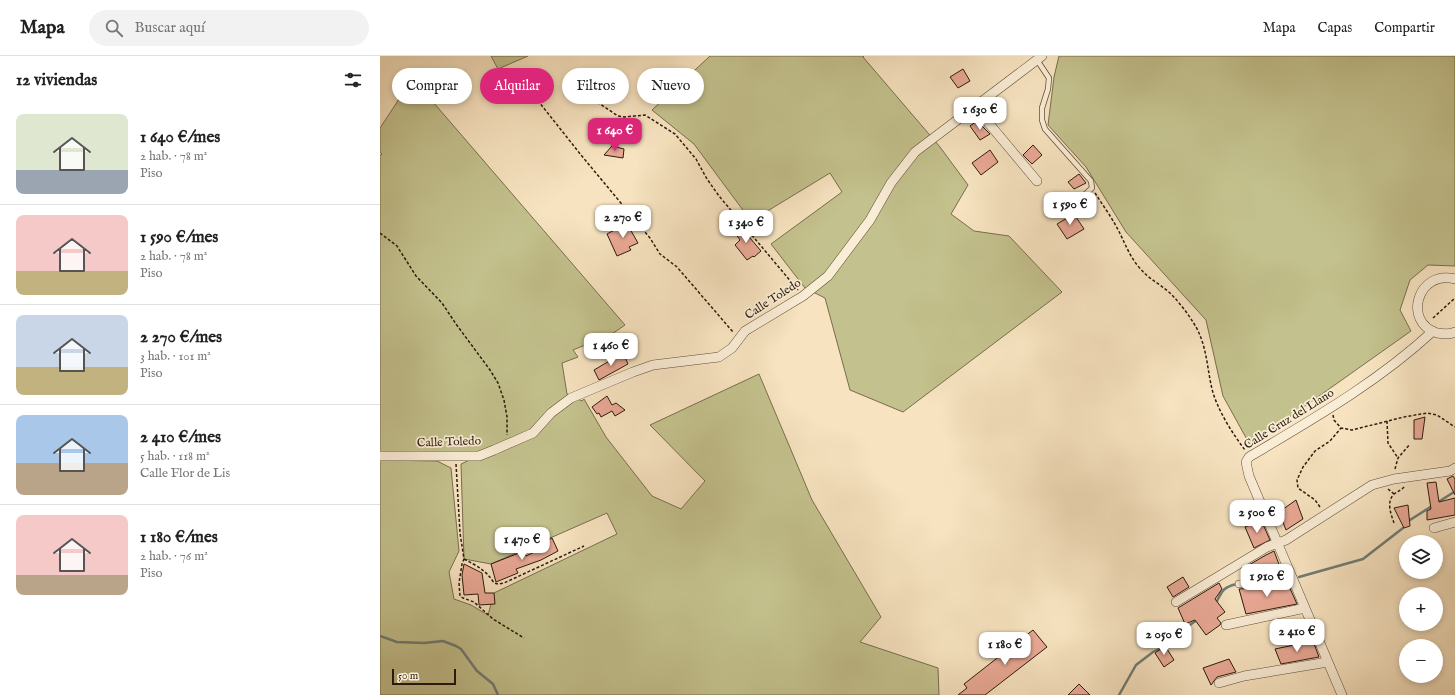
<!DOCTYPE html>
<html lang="es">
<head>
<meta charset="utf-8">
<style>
	body { margin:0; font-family:"IM FELL English",serif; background:#f2f2f2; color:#222; height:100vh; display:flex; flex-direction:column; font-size:15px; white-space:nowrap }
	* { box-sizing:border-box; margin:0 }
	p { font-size:13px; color:#767676 }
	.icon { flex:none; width:22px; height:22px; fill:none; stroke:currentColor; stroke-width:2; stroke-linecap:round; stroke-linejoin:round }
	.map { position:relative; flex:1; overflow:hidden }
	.panel { display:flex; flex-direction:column; background:#fff; width:380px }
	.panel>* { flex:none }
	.banner { position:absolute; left:12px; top:12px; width:380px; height:36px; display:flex; gap:8px }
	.fabs { position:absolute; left:1019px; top:479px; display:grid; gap:8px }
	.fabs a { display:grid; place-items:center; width:44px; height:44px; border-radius:50%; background:#fff; box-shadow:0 2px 6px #0003; font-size:20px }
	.scale { position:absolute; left:12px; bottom:10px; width:64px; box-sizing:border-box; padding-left:4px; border:2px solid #2c1a0d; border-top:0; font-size:11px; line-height:14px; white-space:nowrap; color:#2c1a0d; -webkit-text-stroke:3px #faedd6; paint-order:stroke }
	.price { position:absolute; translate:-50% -34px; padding:0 9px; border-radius:8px; background:#fff; color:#222; font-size:13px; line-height:26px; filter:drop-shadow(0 1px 2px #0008) }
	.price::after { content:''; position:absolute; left:50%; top:24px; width:12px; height:9px; margin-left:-6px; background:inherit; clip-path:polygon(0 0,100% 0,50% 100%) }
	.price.on { background:#db2777; color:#fff }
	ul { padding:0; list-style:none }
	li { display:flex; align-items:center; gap:12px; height:100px; padding:0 16px }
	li+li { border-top:1px solid #e0e0e0 }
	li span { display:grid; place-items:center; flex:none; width:112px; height:80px; border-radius:8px; color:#555 }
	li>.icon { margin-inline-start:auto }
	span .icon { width:48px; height:48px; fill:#fffc; stroke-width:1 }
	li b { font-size:17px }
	h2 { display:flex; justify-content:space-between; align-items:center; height:48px; padding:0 16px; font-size:17px }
	.pill { padding:0 14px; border-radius:18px; background:#fff; box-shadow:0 2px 6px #0003; font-size:14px; line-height:36px }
	.pill.on { background:#db2777; color:#fff }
	header { display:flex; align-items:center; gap:24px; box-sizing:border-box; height:56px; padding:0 20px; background:#fff; border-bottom:1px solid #e0e0e0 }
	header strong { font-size:19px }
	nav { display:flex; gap:22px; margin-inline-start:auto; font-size:14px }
	.search { width:280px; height:36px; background:#f2f2f2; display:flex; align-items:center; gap:10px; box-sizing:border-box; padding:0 14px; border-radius:22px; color:#767676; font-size:15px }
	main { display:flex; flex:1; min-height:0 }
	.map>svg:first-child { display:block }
	.green { fill:#c3c18d; stroke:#786e4d }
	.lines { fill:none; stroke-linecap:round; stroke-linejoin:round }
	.stream { stroke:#707c74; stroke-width:2.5 }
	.building { fill:#eaa996; stroke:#2c1a0d }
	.service-casing { stroke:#5f4c3a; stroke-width:6 }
	.pedestrian-casing { stroke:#5f4c3a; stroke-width:8 }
	.minor-casing { stroke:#5f4c3a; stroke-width:10 }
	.path { stroke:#2c1a0d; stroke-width:1.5; stroke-dasharray:3 2; stroke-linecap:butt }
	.service { stroke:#faedd6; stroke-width:4.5 }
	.pedestrian { stroke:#faedd6; stroke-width:7 }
	.minor { stroke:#faedd6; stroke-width:9 }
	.labels { text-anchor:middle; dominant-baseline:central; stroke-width:3.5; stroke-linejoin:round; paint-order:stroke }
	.street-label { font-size:12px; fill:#2c1a0d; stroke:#faedd6 }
</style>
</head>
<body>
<header>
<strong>Mapa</strong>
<div class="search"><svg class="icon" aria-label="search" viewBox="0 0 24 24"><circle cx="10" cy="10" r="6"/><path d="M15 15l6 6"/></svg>Buscar aquí</div>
<nav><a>Mapa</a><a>Capas</a><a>Compartir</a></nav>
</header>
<main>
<section class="panel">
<h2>12 viviendas<svg class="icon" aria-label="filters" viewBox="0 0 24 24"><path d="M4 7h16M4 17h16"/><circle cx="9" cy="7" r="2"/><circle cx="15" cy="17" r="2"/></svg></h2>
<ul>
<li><span style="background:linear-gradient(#dfe7d0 70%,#9aa5b1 0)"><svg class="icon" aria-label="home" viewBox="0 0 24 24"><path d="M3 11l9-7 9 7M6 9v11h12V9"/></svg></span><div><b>1 640 €/mes</b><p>2 hab. · 78 m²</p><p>Piso</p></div></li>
<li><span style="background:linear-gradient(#f6c9c9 70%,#c2b280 0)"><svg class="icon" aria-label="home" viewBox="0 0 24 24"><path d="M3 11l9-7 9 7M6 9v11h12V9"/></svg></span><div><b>1 590 €/mes</b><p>2 hab. · 78 m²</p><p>Piso</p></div></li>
<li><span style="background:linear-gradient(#c9d6e8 65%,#c2b280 0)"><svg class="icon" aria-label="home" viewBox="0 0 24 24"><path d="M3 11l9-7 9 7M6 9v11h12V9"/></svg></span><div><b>2 270 €/mes</b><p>3 hab. · 101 m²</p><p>Piso</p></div></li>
<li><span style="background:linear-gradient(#a9c7e8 60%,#b9a48a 0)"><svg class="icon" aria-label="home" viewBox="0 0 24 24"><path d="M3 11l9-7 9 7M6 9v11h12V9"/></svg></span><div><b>2 410 €/mes</b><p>5 hab. · 118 m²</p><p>Calle Flor de Lis</p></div></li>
<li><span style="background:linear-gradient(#f6c9c9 75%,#b9a48a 0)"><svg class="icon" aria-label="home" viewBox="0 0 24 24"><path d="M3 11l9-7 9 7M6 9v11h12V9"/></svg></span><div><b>1 180 €/mes</b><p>2 hab. · 76 m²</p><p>Piso</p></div></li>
</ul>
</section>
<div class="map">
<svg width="1075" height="639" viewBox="0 0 1075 639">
	<rect width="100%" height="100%" fill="#f7e3c0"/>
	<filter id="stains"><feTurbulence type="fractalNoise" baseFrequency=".005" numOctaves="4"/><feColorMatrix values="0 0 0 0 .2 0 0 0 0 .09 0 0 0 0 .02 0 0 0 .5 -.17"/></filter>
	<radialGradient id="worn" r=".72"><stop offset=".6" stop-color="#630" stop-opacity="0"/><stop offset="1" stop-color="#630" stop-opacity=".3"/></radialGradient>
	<!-- green -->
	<path class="green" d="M111 0H148L118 13Z
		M330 0H484L483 1 560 91 588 129 571 158 594 175 629 180 682 236 523 356 470 334 445 242 425 232 391 188 462 136 450 117 371 165 314 88 272 54Z
		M679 0H1075V210L1048 209 1030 224 1020 254 1031 275 870 389 843 340 826 264 746 176 706 111 668 69 674 21Z
		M25 34 47 39 245 269 232 278 193 294 198 301 182 307 187 338 202 345 204 343 226 381 272 440 301 453 325 425 270 369 379 318 432 444 501 561 480 586 558 612 559 639H0V404L57 405 71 412 79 495 69 516 74 543 91 549 108 559 114 537 237 478 227 457 111 508 84 503 81 408 98 400H0V99L2 98 0 96V72Z"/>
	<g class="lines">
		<!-- stream -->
		<path class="stream" d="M1030 464 1074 436
			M919 521 983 503 1023 472
			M836 547C842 535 843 531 857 528
			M0 580 17 586 44 587 63 585 76 590 81 593 97 615 113 628 118 639
			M739 639 756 609 773 596 797 584 804 573 817 564"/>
	</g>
	<!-- building -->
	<path class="building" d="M583 13 590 25 578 32 570 21Z
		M597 65 610 78 600 84 590 70Z
		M653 89 662 99 652 108 643 99Z
		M232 90 244 93 243 102 224 99Z
		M610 94 618 106 601 119 592 107Z
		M699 118 706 127 694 133 688 126Z
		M694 158 704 173 687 183 677 168Z
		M251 165 256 170 250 173 258 187 249 191 251 194 237 200 227 178Z
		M359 169 381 195 374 201 373 200 367 204 355 189 360 184 353 174Z
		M243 297 248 308 219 324 214 314Z
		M227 340 232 349 236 347 245 354 235 360 232 355 221 361 219 357 217 358 212 351Z
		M1045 361 1042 383H1034V364Z
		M1073 420 1075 423V439L1067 423Z
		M1056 426 1059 446 1075 442V459L1047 464V455L1051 453 1047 427Z
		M916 444 923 463 906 474 899 456Z
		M1028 449 1030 470 1024 472 1014 452Z
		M881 464 890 484 874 492 865 471Z
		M172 482 178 495 161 504 136 513 138 517 116 526 111 508 144 495 146 500 161 493 159 489Z
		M894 495 903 519 891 521 866 523 862 513 886 499Z
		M84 508 102 517 105 537H114L115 548 99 549 98 538 84 539 82 519Z
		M803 521 809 531 793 541 787 531Z
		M839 527 842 533 835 543 845 556 837 562 841 567 840 569 826 579 815 564 805 568 798 552Z
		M908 528 917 548 866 558 859 533 892 531Z
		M653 574 667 591 605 639H578L587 632 584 628Z
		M933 585 939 601 901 608 895 593Z
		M785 590 794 604 784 611 775 597Z
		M849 603 856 616 837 621 831 629 823 612Z
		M699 628 710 639H688Z"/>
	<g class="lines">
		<defs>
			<path id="service" d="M657 4 669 22 668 33 662 52V64L665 73 711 125 712 132 699 144"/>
			<path id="pedestrian" d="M859 528 892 526 913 522"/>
			<path id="minor" d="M595 51 657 125
				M1075 223C1038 213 1022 266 1057 277 1063 278 1069 279 1075 276
				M0 400H99L114 394 153 377 171 357 191 342 253 316 273 309 339 301 352 292 365 275 423 240 448 220 490 164 511 127 535 96 662 0
				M1054 472 1075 466
				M796 546 887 491 906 484 992 429 1014 423 1070 415 1075 412
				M846 569 925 552
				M839 627 864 620 948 606
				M962 639 869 420 866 406 869 401C933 363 998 326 1053 275"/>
		</defs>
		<!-- service casing -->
		<use href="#service" class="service-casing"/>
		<!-- pedestrian casing -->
		<use href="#pedestrian" class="pedestrian-casing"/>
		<!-- minor casing -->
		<use href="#minor" class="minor-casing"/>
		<!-- path -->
		<path class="path" d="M136 17 201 99 270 182 280 198 297 211 353 276
			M202 27 211 42 238 60 244 61 265 59 295 78 316 103 327 123 339 140 418 234
			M715 137C722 148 730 159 736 170 744 184 748 198 758 210 768 223 779 227 790 237 800 247 809 259 816 271 827 291 827 312 832 333 837 353 852 377 865 394
			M0 177 17 190 36 220 62 247 76 268 110 314 118 327 124 344 127 361V379
			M1053 262 1075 242
			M953 359 954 364 961 372 972 374 1024 361 1047 357 1057 359 1075 371
			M1007 365 1008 387 1018 402
			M76 408 80 477 84 503 82 508 79 527 80 540 83 542 94 546 113 563 144 582
			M1015 413 1018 402 1030 388
			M1008 433 1014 438
			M940 451 935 444 918 432 917 424 923 411 935 395 950 385 961 372
			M1014 467C1011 458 1006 446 1014 438 1018 435 1022 434 1025 430
			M84 503C97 510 106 514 114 527L118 528 124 527 204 490"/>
		<!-- service -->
		<use href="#service" class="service"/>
		<!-- pedestrian -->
		<use href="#pedestrian" class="pedestrian"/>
		<!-- minor -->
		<use href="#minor" class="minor"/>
	</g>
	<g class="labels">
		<!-- street labels -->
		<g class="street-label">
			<text transform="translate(393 243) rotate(-33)">Calle Toledo</text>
			<text transform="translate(909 363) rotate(-32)">Calle Cruz del Llano</text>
			<text transform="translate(69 386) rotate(-2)">Calle Toledo</text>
		</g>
	</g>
	<rect width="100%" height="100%" filter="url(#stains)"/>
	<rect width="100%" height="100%" fill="url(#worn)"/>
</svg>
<div class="fabs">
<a><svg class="icon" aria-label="layers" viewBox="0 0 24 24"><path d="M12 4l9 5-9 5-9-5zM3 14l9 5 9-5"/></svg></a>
<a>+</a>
<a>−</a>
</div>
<div class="scale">50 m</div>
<b class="price" style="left:600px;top:75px">1 630 €</b>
<b class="price on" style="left:235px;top:96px">1 640 €</b>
<b class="price" style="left:690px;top:170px">1 590 €</b>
<b class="price" style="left:243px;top:183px">2 270 €</b>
<b class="price" style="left:366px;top:188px">1 340 €</b>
<b class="price" style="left:231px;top:311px">1 460 €</b>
<b class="price" style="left:877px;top:478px">2 500 €</b>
<b class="price" style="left:142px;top:505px">1 470 €</b>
<b class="price" style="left:887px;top:542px">1 910 €</b>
<b class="price" style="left:917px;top:597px">2 410 €</b>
<b class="price" style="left:784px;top:600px">2 050 €</b>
<b class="price" style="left:625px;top:610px">1 180 €</b>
<div class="banner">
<a class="pill">Comprar</a>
<a class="pill on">Alquilar</a>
<a class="pill">Filtros</a>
<a class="pill">Nuevo</a>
</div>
</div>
</main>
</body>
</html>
